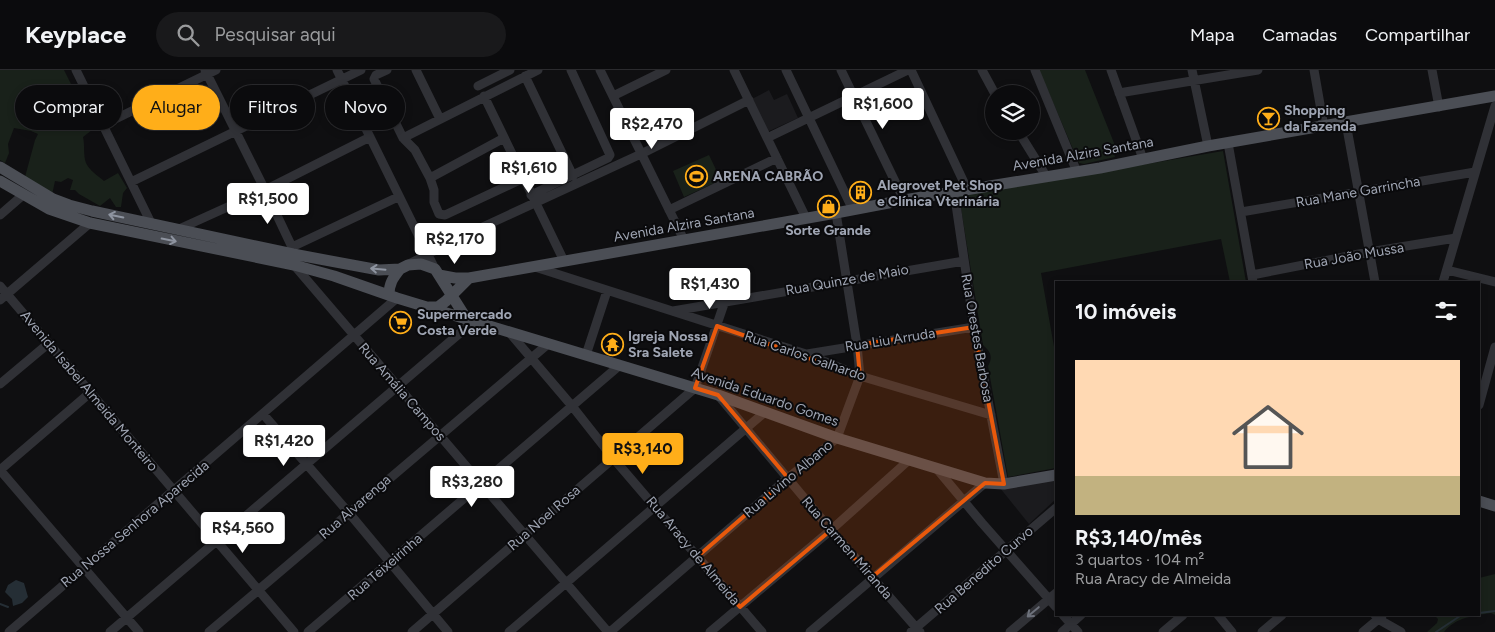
<!DOCTYPE html>
<html lang="pt">
<head>
<meta charset="utf-8">
<style>
	body { margin:0; font-family:Figtree,sans-serif; background:#19191b; color:#f1f3f6; height:100vh; display:flex; flex-direction:column; font-size:19px; white-space:nowrap }
	* { box-sizing:border-box; margin:0 }
	p { font-size:16px; color:#9a9b9d }
	.icon { flex:none; width:28px; height:28px; fill:none; stroke:currentColor; stroke-width:2; stroke-linecap:round; stroke-linejoin:round }
	.map { position:relative; flex:1; overflow:hidden }
	.drawer { position:absolute; left:1055px; top:211px; width:425px; height:335px; display:flex; flex-direction:column; background:#0b0b0d; border-radius:0px; box-shadow:0 2px 8px #0003,0 0 0 1px #2b2b2e }
	.drawer>* { flex:none }
	.hud { position:absolute; left:15px; top:15px; width:475px; height:45px; display:flex; gap:10px }
	.tools { position:absolute; left:985px; top:15px; display:grid; gap:10px }
	.tools a { display:grid; place-items:center; width:55px; height:55px; border-radius:50%; background:#0b0b0d; box-shadow:0 2px 8px #0003,0 0 0 1px #2b2b2e; font-size:25px }
	.price { position:absolute; translate:-50% -42px; padding:0 11px; border-radius:5px; background:#fff; color:#222; font-size:16px; line-height:32px; filter:drop-shadow(0 1px 2px #0008) }
	.price::after { content:''; position:absolute; left:50%; top:30px; width:15px; height:11px; margin-left:-8px; background:inherit; clip-path:polygon(0 0,100% 0,50% 100%) }
	.price.selected { background:#ffae19; color:#111 }
	ul { padding:0; list-style:none }
	li { display:grid; align-content:center; gap:10px; height:265px; padding:0 20px }
	li span { display:grid; place-items:center; height:155px; border-radius:0px; color:#555 }
	li>.icon { margin-inline-start:auto }
	span .icon { width:90px; height:90px; fill:#fffc; stroke-width:1 }
	li b { font-size:21px }
	h2 { display:flex; justify-content:space-between; align-items:center; height:60px; padding:0 20px; font-size:21px }
	.tag { padding:0 18px; border-radius:22px; background:#0b0b0d; box-shadow:0 2px 8px #0003,0 0 0 1px #2b2b2e; font-size:18px; line-height:45px }
	.tag.selected { background:#ffae19; color:#111 }
	header { display:flex; align-items:center; gap:30px; box-sizing:border-box; height:70px; padding:0 25px; background:#0b0b0d; border-bottom:1px solid #2b2b2e }
	header strong { font-size:24px }
	nav { display:flex; gap:28px; margin-inline-start:auto; font-size:18px }
	.search { width:350px; height:45px; background:#19191b; display:flex; align-items:center; gap:12px; box-sizing:border-box; padding:0 18px; border-radius:28px; color:#9a9b9d; font-size:19px }
	.map>svg:first-child { display:block }
	.built { fill:#1b1b1e }
	.green { fill:#19211a }
	.water { fill:#252e35 }
	.lines { fill:none; stroke-linecap:round; stroke-linejoin:round }
	.stream { stroke:#252e35; stroke-width:2 }
	.minor { stroke:#303136; stroke-width:9 }
	.major { stroke:#4b4e55; stroke-width:11 }
	.oneway { stroke:#8e94a0 }
	.oneway2 { stroke:#6d717b }
	.marked { fill:#e8590c; fill-opacity:0.2; stroke:#e8590c; stroke-width:4; stroke-linejoin:round }
	.labels { text-anchor:middle; dominant-baseline:central; stroke-width:4; stroke-linejoin:round; paint-order:stroke }
	.poi-label { font-size:14px; font-weight:bold; fill:#9fa5b3; stroke:#0a0a0c; text-anchor:start }
	.street-label { font-size:14px; fill:#9fa5b3; stroke:#0a0a0c }
</style>
</head>
<body>
<header>
<strong>Keyplace</strong>
<div class="search"><svg class="icon" aria-label="search" viewBox="0 0 24 24"><circle cx="10" cy="10" r="6"/><path d="M15 15l6 6"/></svg>Pesquisar aqui</div>
<nav><a>Mapa</a><a>Camadas</a><a>Compartilhar</a></nav>
</header>
<div class="map">
<svg width="1495" height="562" viewBox="0 0 1495 562">
	<rect width="100%" height="100%" fill="#0f0f11"/>
	<!-- built -->
	<path class="built" d="M769 20 774 30 787 24 798 48 767 62 752 29Z
		M1056 409V429L1029 454 1000 418Z"/>
	<!-- green -->
	<path class="green" d="M0 0H64L79 30 82 51 84 55 92 56V60L83 67C85 75 83 85 86 93 89 100 98 106 104 111L118 103 127 118 123 123 121 137H116L110 128 100 136 79 124 75 120H70L73 110 68 108 61 112 55 111 52 125 25 107 35 70 38 64 31 61 14 58 8 74 9 83 5 93 0 90Z
		M1039 0H1085L1116 78 1113 80 1115 87 1084 94 1079 93Z
		M1223 81 1246 212H1230L1221 169 1041 203 1056 288V398L1008 407 988 296C993 287 991 282 983 275L959 126Z
		M709 85 721 110 684 127 673 101Z
		M1495 504V545L1491 543C1473 546 1456 547 1444 562H1427L1437 553 1438 549 1434 545H1479V508Z"/>
	<!-- water -->
	<path class="water" d="M16 510 24 513 28 527 22 533 13 536 12 529 5 522 8 515Z"/>
	<g class="lines">
		<!-- stream -->
		<path class="stream" d="M0 534 8 537
			M1479 543 1495 541
			M1436 562 1460 546 1467 545"/>
		<!-- minor -->
		<path class="minor" d="M76 0 151 153
			M205 0 265 120 292 177 293 184
			M337 0 435 199
			M387 0 376 5 374 9 403 68 415 80 430 108 434 120V132L439 144 445 145 524 108
			M416 0 440 49
			M600 0 684 170
			M734 0 806 148
			M786 0 853 140
			M841 0 904 130
			M911 0 967 119
			M982 0 995 24
			M1035 0 1077 102
			M1111 0 1143 89
			M1192 0 1208 76
			M1314 0 1324 57
			M1432 0 1439 37
			M525 6 573 106
			M478 16 510 0
			M1119 23 1258 0
			M484 26 564 191
			M613 26 666 0
			M1346 53 1375 212
			M103 55 216 0
			M1018 61 1046 106
			M403 68 538 0
			M767 68 908 0
			M1228 73 1253 212
			M430 108 504 68
			M131 112 361 0
			M954 121 974 257 1004 414
			M531 125 608 88 610 85 571 0
			M669 140 777 88
			M1241 142 1475 102
			M0 145 23 125
			M179 159 265 120 370 67
			M292 177 398 127
			M409 194 461 167 641 84 749 30
			M294 195 608 562
			M535 197 806 284 860 306 991 345
			M1447 200 1495 212
			M1252 205 1369 182 1456 168
			M1443 212 1495 36
			M0 216 294 562
			M0 230 90 153
			M673 241 964 191
			M509 262 572 336 613 388 762 562
			M807 284 974 257
			M586 285 607 221
			M0 314 49 273
			M718 325 831 460 920 562
			M1479 335 1495 277
			M263 344 349 443 448 562
			M937 399 982 453 1056 537
			M0 400 139 562
			M0 400 91 322
			M1063 545 1078 562
			M1218 545 1232 562
			M1375 545 1378 549 1401 562
			M9 562 397 228
			M110 562 474 251
			M209 562 548 274
			M308 562 620 295
			M412 562 695 318 725 231
			M509 562 765 342
			M610 562 788 408 837 368 860 306 857 275 836 143
			M710 562 831 460 909 390
			M810 562 985 413
			M911 562 1056 438
			M1010 562 1056 523
			M1062 562 1081 545
			M1163 562 1183 545
			M1262 562 1282 545
			M1363 562 1382 546"/>
		<!-- major -->
		<path class="major" d="M0 97 53 129 69 135 92 141 293 184 379 200 400 199 408 195 421 194 435 199 466 248
			M0 111 49 139 90 153 294 195 334 206 397 228 718 325 837 368 985 413 1004 414 1056 405
			M439 205 455 208H469L836 143 904 130 1100 98 1208 76 1495 26
			M389 225C389 213 393 208 400 199
			M429 237H438L446 231 469 208
			M1479 431 1495 436"/>
	</g>
	<!-- one-way arrows -->
	<defs><path id="oneway-shaft" d="M-6 0H5M1.5-3L5.5 0L1.5 3" fill="none" stroke-width="1.6" stroke-linecap="round" stroke-linejoin="round" transform="scale(1.25)"/></defs>
	<g class="oneway">
		<use href="#oneway-shaft" transform="translate(116 146) rotate(-168)"/>
		<use href="#oneway-shaft" transform="translate(169 170) rotate(11)"/>
		<use href="#oneway-shaft" transform="translate(378 199) rotate(-175)"/>
	</g>
	<use class="oneway2" href="#oneway-shaft" transform="translate(1033 542) rotate(140)"/>
	<!-- marked area -->
	<path class="marked" d="M717 256 860 306 857 275 974 257 1004 414 985 413 871 508 831 460 740 537 697 487 788 408 718 325 695 318Z"/>
	<!-- icons -->
	<defs>
		<symbol id="bar-ring" viewBox="-11 -11 22 22"><circle r="9.5" fill="#0a0a0c" stroke="#ffae19" stroke-width="1.5"/><path d="M-6-5H6L.8 .8V4.5H3.5V6h-7V4.5H-.8V.8Z" fill="#ffae19"/></symbol>
		<symbol id="stadium-ring" viewBox="-11 -11 22 22"><circle r="9.5" fill="#0a0a0c" stroke="#ffae19" stroke-width="1.5"/><path d="M0-5a6.5 5 0 1 0 0 10a6.5 5 0 1 0 0-10ZM-3.5-1.8h7v3.6h-7Z" fill="#ffae19"/></symbol>
		<symbol id="building-ring" viewBox="-11 -11 22 22"><circle r="9.5" fill="#0a0a0c" stroke="#ffae19" stroke-width="1.5"/><path d="M-4-6H4V6H1V3H-1V6H-4ZM-2.5-4.3h1.7v1.8h-1.7ZM.8-4.3h1.7v1.8H.8ZM-2.5-1h1.7V.8h-1.7ZM.8-1h1.7V.8H.8Z" fill="#ffae19"/></symbol>
		<symbol id="shop-ring" viewBox="-11 -11 22 22"><circle r="9.5" fill="#0a0a0c" stroke="#ffae19" stroke-width="1.5"/><path d="M-5-2.5h2.3a2.7 3.5 0 0 1 5.4 0H5L5.5 6h-11ZM-1.5-2.5h3a1.5 2.3 0 0 0-3 0Z" fill="#ffae19"/></symbol>
		<symbol id="supermarket-ring" viewBox="-11 -11 22 22"><circle r="9.5" fill="#0a0a0c" stroke="#ffae19" stroke-width="1.5"/><path d="M-6-5.5h2.5l.6 2H6L4.5 2H-2.5L-4.4-4H-6ZM-1.5 3.2a1.3 1.3 0 1 0 .1 0ZM3 3.2a1.3 1.3 0 1 0 .1 0Z" fill="#ffae19"/></symbol>
		<symbol id="temple-ring" viewBox="-11 -11 22 22"><circle r="9.5" fill="#0a0a0c" stroke="#ffae19" stroke-width="1.5"/><path d="M0-6L5-2H3V0L6.5 2.5H4V6H1.5V3h-3V6H-4V2.5H-6.5L-3 0V-2H-5Z" fill="#ffae19"/></symbol>
	</defs>
	<g fill-rule="evenodd">
		<use href="#bar-ring" x="1256" y="36" width="25" height="25"/>
		<use href="#stadium-ring" x="684" y="94" width="25" height="25"/>
		<use href="#building-ring" x="848" y="110" width="25" height="25"/>
		<use href="#shop-ring" x="816" y="124" width="25" height="25"/>
		<use href="#supermarket-ring" x="388" y="240" width="25" height="25"/>
		<use href="#temple-ring" x="600" y="262" width="25" height="25"/>
	</g>
	<g class="labels">
		<!-- poi labels -->
		<g class="poi-label">
			<text x="1284" y="40">Shopping<tspan x="1284" dy="16">da Fazenda</tspan></text>
			<text x="713" y="106">ARENA CABRÃO</text>
			<text x="877" y="115">Alegrovet Pet Shop<tspan x="877" dy="16">e Clínica Vterinária</tspan></text>
			<text x="828" y="160" text-anchor="middle">Sorte Grande</text>
			<text x="417" y="244">Supermercado<tspan x="417" dy="16">Costa Verde</tspan></text>
			<text x="628" y="266">Igreja Nossa<tspan x="628" dy="16">Sra Salete</tspan></text>
		</g>
		<!-- street labels -->
		<g class="street-label">
			<text transform="translate(1083 84) rotate(-10)">Avenida Alzira Santana</text>
			<text transform="translate(1358 122) rotate(-10)">Rua Mane Garrincha</text>
			<text transform="translate(684 155) rotate(-10)">Avenida Alzira Santana</text>
			<text transform="translate(1354 186) rotate(-10)">Rua João Mussa</text>
			<text transform="translate(847 210) rotate(-10)">Rua Quinze de Maio</text>
			<text transform="translate(977 268) rotate(80)">Rua Orestes Barbosa</text>
			<text transform="translate(890 270) rotate(-9)">Rua Liu Arruda</text>
			<text transform="translate(805 286) rotate(19)">Rua Carlos Galhardo</text>
			<text transform="translate(89 321) rotate(50)">Avenida Isabel Almeida Monteiro</text>
			<text transform="translate(402 322) rotate(49)">Rua Amália Campos</text>
			<text transform="translate(765 327) rotate(19)">Avenida Eduardo Gomes</text>
			<text transform="translate(788 409) rotate(-40)">Rua Livino Albano</text>
			<text transform="translate(355 437) rotate(-41)">Rua Alvarenga</text>
			<text transform="translate(544 448) rotate(-41)">Rua Noel Rosa</text>
			<text transform="translate(135 454) rotate(-40)">Rua Nossa Senhora Aparecida</text>
			<text transform="translate(847 478) rotate(49)">Rua Carmen Miranda</text>
			<text transform="translate(693 481) rotate(50)">Rua Aracy de Almeida</text>
			<text transform="translate(385 497) rotate(-41)">Rua Teixeirinha</text>
			<text transform="translate(984 500) rotate(-41)">Rua Benedito Curvo</text>
		</g>
	</g>
</svg>
<div class="tools">
<a><svg class="icon" aria-label="layers" viewBox="0 0 24 24"><path d="M12 4l9 5-9 5-9-5zM3 14l9 5 9-5"/></svg></a>
</div>
<b class="price" style="left:883px;top:60px">R$1,600</b>
<b class="price" style="left:652px;top:80px">R$2,470</b>
<b class="price" style="left:529px;top:124px">R$1,610</b>
<b class="price" style="left:268px;top:155px">R$1,500</b>
<b class="price" style="left:455px;top:195px">R$2,170</b>
<b class="price" style="left:710px;top:240px">R$1,430</b>
<b class="price" style="left:284px;top:397px">R$1,420</b>
<b class="price selected" style="left:643px;top:405px">R$3,140</b>
<b class="price" style="left:472px;top:438px">R$3,280</b>
<b class="price" style="left:243px;top:484px">R$4,560</b>
<div class="hud">
<a class="tag">Comprar</a>
<a class="tag selected">Alugar</a>
<a class="tag">Filtros</a>
<a class="tag">Novo</a>
</div>
<section class="drawer">
<h2>10 imóveis<svg class="icon" aria-label="filters" viewBox="0 0 24 24"><path d="M4 7h16M4 17h16"/><circle cx="9" cy="7" r="2"/><circle cx="15" cy="17" r="2"/></svg></h2>
<ul>
<li><span style="background:linear-gradient(#ffd9b3 75%,#c2b280 0)"><svg class="icon" aria-label="home" viewBox="0 0 24 24"><path d="M3 11l9-7 9 7M6 9v11h12V9"/></svg></span><div><b>R$3,140/mês</b><p>3 quartos · 104 m²</p><p>Rua Aracy de Almeida</p></div></li>
</ul>
</section>
</div>
</body>
</html>
